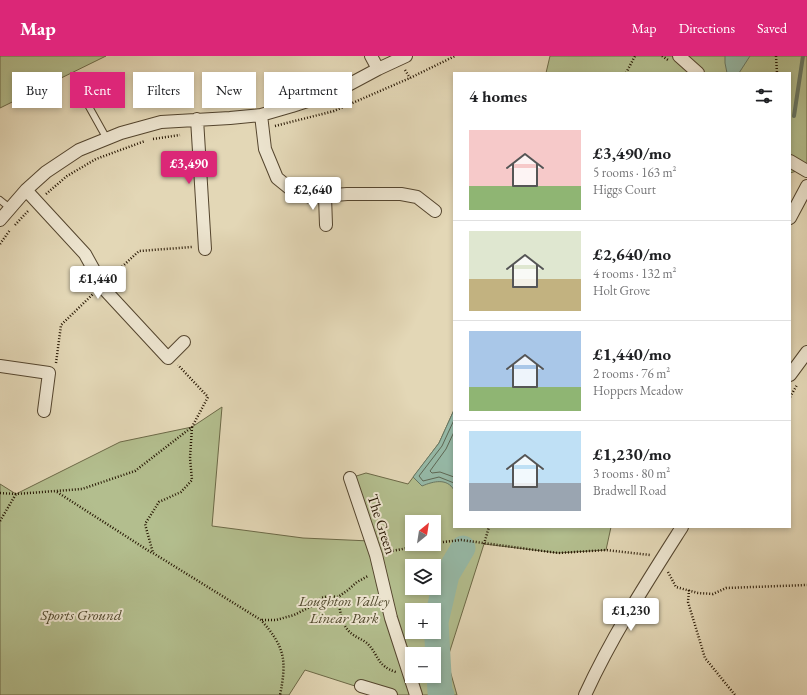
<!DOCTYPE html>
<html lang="en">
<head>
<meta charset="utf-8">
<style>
	body { margin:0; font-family:"EB Garamond",serif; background:#f6f6f6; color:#202124; height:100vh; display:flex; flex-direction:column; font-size:15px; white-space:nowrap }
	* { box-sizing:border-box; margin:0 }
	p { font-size:13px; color:#757577 }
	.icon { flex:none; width:22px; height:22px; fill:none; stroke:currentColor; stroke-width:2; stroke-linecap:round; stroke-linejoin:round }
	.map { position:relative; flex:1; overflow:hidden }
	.panel { position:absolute; left:453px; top:16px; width:338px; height:456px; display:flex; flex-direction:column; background:#fff; border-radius:0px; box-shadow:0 2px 6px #0003 }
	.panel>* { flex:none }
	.banner { position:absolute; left:12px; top:16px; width:380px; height:36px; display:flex; gap:8px }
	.needle { width:26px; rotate:30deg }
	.tools { position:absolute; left:405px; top:459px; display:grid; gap:8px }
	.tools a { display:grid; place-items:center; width:36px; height:36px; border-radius:0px; background:#fff; box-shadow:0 2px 6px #0003; font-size:20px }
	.price { position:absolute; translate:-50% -34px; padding:0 9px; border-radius:4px; background:#fff; color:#222; font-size:13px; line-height:26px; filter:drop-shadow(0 1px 2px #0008) }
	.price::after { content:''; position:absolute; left:50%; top:24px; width:12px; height:9px; margin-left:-6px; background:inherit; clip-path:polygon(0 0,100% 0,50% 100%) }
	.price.on { background:#db2777; color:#fff }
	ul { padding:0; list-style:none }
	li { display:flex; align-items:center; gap:12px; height:100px; padding:0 16px }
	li+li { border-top:1px solid #e0e0e0 }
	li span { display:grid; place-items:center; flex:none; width:112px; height:80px; border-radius:0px; color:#555 }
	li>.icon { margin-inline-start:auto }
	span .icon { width:48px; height:48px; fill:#fffc; stroke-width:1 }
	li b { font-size:17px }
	h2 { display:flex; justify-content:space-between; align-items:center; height:48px; padding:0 16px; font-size:17px }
	.tag { padding:0 14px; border-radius:0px; background:#fff; box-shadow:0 2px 6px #0003; font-size:14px; line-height:36px }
	.tag.on { background:#db2777; color:#fff }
	header { display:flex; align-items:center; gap:24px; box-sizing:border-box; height:56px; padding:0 20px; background:#db2777; color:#fff }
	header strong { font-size:19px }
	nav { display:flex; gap:22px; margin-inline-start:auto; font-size:14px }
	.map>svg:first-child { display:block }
	.green { fill:#b3be8e; stroke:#6c6947; fill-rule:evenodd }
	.water { fill:#96baa8; stroke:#687865 }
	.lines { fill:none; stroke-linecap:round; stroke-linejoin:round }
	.shore { stroke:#5d6754; stroke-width:1 }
	.stream { stroke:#687865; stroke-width:4 }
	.river { stroke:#96baa8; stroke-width:25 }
	.lane-casing { stroke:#54452e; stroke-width:8 }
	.street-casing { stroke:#54452e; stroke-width:14 }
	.path { stroke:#241400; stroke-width:2.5; stroke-dasharray:1 2; stroke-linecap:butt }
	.lane { stroke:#ede5d0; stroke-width:6 }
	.street { stroke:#ede5d0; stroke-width:12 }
	.labels { text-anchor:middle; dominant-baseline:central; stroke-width:4; stroke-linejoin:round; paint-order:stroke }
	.street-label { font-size:15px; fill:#241400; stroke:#ede5d0 }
	.park-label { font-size:15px; font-style:italic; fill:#4f472b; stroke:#ede5d0 }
</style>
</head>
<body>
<header>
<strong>Map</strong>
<nav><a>Map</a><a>Directions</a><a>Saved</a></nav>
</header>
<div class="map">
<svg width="807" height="639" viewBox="0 0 807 639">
	<rect width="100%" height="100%" fill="#e3d7b6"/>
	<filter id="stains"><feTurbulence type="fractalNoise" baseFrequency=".005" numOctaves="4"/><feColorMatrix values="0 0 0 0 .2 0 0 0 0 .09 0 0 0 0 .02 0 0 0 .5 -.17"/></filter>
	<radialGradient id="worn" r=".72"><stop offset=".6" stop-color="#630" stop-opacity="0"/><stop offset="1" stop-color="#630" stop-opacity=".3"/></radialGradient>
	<!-- green -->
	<path class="green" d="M0 0H106L0 52Z
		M550 0H807V112L790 117V17H546Z
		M222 351 212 470 303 482 370 485 350 422 366 417 408 428 439 387 454 354V471H611L606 494 558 497 484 488 447 604 457 639H383L305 614 289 639H0V428L16 438 120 386 192 371ZM412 466H434V488H412ZM412 510H434V532H412ZM412 554H434V576H412ZM412 598H434V620H412Z"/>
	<!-- water -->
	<path class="water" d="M725 0H750L739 17H727L725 7Z
		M454 354V434C447 422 434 425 422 430L413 421 439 387Z"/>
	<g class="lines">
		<!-- shore -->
		<path class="shore" d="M454 364 442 390 419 420 423 425 439 421 454 427
			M454 376 446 393 430 415 432 417 440 416 454 421"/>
		<!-- stream -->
		<path class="stream" d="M794 60 803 0"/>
		<!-- river -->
		<path class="river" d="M442 639 440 636 436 566 447 519 463 492"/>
		<defs>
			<path id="lane" d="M83 40 107 83
				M0 144 10 152"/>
			<path id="street" d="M371 0 378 13
				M679 0 698 17
				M261 59 265 93 277 122 293 135 310 141 347 138H401L417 141 435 155
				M197 63 205 193
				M790 105 807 115
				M26 134 85 198 105 234 168 302 184 286
				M325 140 326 169
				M790 162 807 130
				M0 164 26 134 46 116 79 94 121 77 161 66 230 62 261 59 292 50 335 36 378 13 406 0
				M0 310 49 317 44 355
				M790 319 807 296
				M350 422 376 499 391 562 416 639
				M361 630 391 639
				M585 639C612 580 647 526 682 471"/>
		</defs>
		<!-- lane casing -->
		<use href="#lane" class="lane-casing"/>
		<!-- street casing -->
		<use href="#street" class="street-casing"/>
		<!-- path -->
		<path class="path" d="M662 0 668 4
			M776 0 777 17
			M405 14 410 22
			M626 17 635 0
			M275 70 334 55 410 22 455 0
			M153 83 180 79
			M46 138 67 120 96 103 145 85
			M15 169 28 155
			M0 188 10 174
			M111 221 139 195 192 191
			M56 307 61 269 93 238
			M790 341 797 329
			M192 371 190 402 192 424 181 436 159 446 145 468 153 497 261 564C285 591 287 604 280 639
			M57 436 152 497
			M0 437 16 438 82 433 135 415 192 371 208 341 178 309
			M0 465 16 438
			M434 487 461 484 558 497 606 494 650 499
			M484 488 489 471
			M387 496 428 488
			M668 516 676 531 698 537 713 538 726 532 807 529
			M689 534 688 546 705 602 735 639
			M338 541C340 554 341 570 352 578 357 582 364 584 368 588 379 600 377 610 396 616
			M262 564H276L294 559 312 550 321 542 329 540 338 541 348 534 357 526 368 520"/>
		<!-- lane -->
		<use href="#lane" class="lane"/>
		<!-- street -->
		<use href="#street" class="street"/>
	</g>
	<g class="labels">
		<!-- street labels -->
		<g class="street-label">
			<text transform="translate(382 468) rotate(72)">The Green</text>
		</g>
		<!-- park labels -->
		<g class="park-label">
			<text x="344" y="544">Loughton Valley<tspan x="344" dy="17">Linear Park</tspan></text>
			<text x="81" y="558">Sports Ground</text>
		</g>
	</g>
	<rect width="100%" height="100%" filter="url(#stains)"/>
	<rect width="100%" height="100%" fill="url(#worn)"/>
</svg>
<div class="tools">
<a><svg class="needle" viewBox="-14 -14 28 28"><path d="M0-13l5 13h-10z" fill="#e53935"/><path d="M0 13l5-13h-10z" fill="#757577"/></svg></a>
<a><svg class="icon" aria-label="layers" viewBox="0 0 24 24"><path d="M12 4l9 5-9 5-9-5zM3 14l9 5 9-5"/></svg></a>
<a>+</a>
<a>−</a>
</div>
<b class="price on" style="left:189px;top:129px">£3,490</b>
<b class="price" style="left:313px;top:155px">£2,640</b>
<b class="price" style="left:98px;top:244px">£1,440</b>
<b class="price" style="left:631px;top:576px">£1,230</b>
<div class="banner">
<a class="tag">Buy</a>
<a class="tag on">Rent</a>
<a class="tag">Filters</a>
<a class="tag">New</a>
<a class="tag">Apartment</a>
</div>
<section class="panel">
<h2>4 homes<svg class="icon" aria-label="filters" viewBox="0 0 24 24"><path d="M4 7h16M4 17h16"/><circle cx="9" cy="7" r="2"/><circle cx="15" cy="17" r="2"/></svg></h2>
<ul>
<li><span style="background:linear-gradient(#f6c9c9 70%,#8fb573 0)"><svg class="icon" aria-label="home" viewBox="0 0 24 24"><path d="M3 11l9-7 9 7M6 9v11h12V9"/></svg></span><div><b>£3,490/mo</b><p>5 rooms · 163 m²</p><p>Higgs Court</p></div></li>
<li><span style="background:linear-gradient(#dfe7d0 60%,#c2b280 0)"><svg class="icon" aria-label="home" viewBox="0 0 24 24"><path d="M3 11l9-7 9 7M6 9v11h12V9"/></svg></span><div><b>£2,640/mo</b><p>4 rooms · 132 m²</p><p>Holt Grove</p></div></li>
<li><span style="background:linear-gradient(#a9c7e8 70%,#8fb573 0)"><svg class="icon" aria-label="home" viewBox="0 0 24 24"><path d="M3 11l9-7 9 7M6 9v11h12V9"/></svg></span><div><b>£1,440/mo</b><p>2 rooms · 76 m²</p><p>Hoppers Meadow</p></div></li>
<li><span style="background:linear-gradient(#bfe0f5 65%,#9aa5b1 0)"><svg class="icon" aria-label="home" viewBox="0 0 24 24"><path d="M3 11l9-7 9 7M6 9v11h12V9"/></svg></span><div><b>£1,230/mo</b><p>3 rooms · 80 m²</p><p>Bradwell Road</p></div></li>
</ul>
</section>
</div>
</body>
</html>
